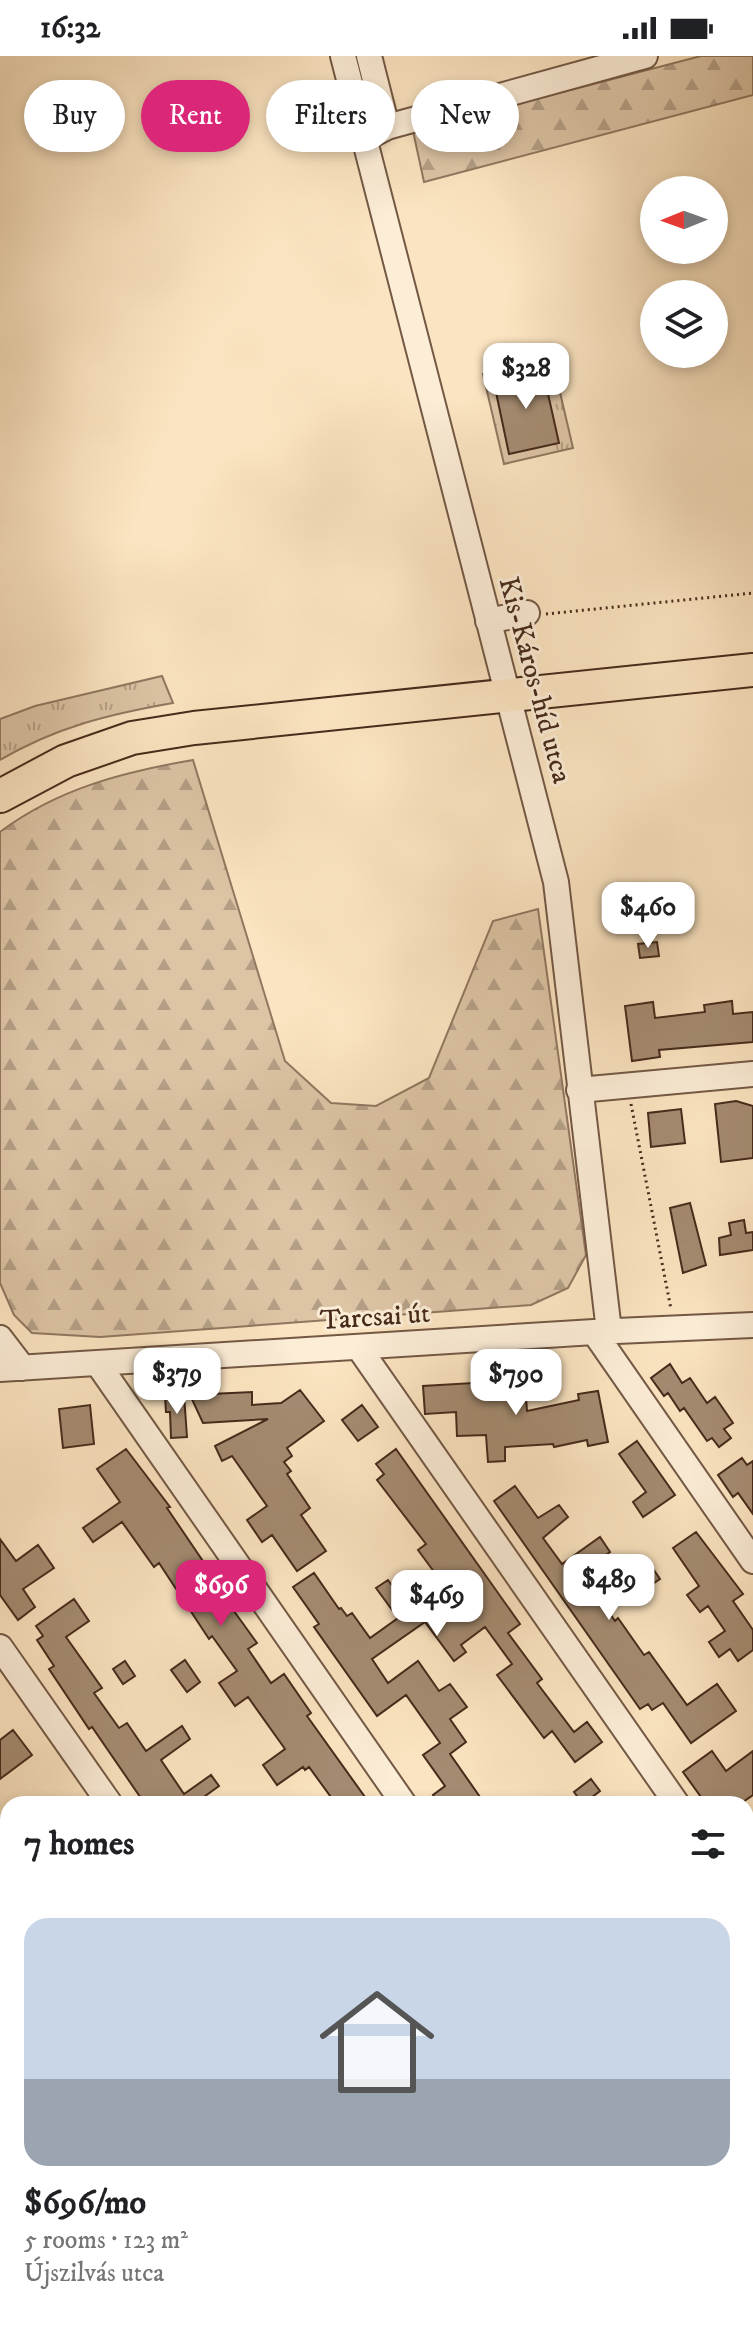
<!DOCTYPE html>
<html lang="en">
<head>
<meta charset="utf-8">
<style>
	body { margin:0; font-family:"IM FELL DW Pica",serif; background:#f2f2f2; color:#202124; height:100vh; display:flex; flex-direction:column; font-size:30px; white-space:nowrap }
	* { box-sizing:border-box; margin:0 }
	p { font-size:26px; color:#757577 }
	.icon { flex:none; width:44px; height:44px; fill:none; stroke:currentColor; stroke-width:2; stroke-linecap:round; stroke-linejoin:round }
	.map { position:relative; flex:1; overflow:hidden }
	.panel { position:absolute; left:0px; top:1740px; width:754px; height:538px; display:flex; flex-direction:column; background:#fff; border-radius:24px 24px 0 0; box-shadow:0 4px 12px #0003 }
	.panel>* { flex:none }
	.top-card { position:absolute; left:24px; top:24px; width:706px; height:72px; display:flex; gap:16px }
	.needle { width:52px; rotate:269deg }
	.buttons { position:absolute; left:640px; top:120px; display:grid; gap:16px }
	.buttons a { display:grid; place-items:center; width:88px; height:88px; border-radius:50%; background:#fff; box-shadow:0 4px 12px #0003; font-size:40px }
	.price { position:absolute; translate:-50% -68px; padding:0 18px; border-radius:16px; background:#fff; color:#222; font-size:26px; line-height:52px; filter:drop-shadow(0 2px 4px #0008) }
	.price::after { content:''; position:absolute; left:50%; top:48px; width:24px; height:18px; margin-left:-12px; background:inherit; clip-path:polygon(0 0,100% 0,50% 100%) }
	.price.selected { background:#db2777; color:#fff }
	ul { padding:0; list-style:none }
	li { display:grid; align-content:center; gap:16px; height:424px; padding:0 24px }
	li+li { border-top:2px solid #e0e0e0 }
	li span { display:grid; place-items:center; height:248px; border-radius:24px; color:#555 }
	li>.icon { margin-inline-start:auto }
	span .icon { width:144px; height:144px; fill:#fffc; stroke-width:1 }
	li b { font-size:34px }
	h2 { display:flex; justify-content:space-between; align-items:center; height:96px; padding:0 24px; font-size:34px }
	.chip { padding:0 28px; border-radius:36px; background:#fff; box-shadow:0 4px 12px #0003; font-size:28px; line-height:72px }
	.chip.selected { background:#db2777; color:#fff }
	.status { display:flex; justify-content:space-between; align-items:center; height:56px; padding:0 40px; background:#fff; direction:ltr }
	.status svg { height:22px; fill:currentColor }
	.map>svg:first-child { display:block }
	.grass { fill:url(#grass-tufts); stroke:#917760; stroke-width:2 }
	.forest { fill:url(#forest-firs); stroke:#917760; stroke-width:2 }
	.building { fill:#a48b71; stroke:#462a1a; stroke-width:2 }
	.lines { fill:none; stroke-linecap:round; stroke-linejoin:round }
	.minor-casing { stroke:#735844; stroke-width:28 }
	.major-casing { stroke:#462a1a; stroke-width:36 }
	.path { stroke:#462a1a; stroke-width:3; stroke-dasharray:2 4; stroke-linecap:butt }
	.minor { stroke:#fcedd7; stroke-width:24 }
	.major { stroke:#fbe4c1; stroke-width:32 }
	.labels { text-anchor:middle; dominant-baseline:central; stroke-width:6; stroke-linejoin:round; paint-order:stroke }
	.street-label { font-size:28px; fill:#462a1a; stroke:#fcedd7 }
</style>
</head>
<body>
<div class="status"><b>16:32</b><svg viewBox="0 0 49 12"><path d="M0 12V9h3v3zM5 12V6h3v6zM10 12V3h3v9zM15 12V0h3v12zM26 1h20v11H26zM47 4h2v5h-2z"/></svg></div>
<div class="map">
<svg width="753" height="2277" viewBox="0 0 753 2277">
	<defs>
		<pattern id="grass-tufts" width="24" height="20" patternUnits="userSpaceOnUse" patternTransform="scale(2)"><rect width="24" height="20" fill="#dcc4a5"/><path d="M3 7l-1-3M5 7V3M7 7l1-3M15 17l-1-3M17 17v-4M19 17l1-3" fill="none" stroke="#b49f86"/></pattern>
		<pattern id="forest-firs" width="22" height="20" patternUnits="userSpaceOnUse" patternTransform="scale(2)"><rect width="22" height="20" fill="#dcc4a5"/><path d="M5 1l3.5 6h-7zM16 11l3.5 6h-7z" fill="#b49f86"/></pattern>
	</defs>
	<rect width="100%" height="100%" fill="#fbe4c1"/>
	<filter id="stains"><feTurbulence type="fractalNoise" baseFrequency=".0025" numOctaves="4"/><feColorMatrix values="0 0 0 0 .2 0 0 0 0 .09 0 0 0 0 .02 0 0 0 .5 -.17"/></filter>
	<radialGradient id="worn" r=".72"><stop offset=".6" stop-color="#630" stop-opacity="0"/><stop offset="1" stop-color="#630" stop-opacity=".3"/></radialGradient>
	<!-- grass -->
	<path class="grass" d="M552 302 573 392 504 408 483 318Z
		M162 620 173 647C110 658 56 671 0 704V663L35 650Z"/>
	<!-- forest -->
	<path class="forest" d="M701 0H753V39L424 126 413 75Z
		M193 704 285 1005 331 1047 376 1050 429 1022 493 865 538 853 586 1199 568 1232 531 1249 100 1281 32 1277 14 1259 0 1227V776C57 733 123 716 193 704Z"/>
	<!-- building -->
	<path class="building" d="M542 311 559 387 509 398 493 322Z
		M657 886 659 900 640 902 638 888Z
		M732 945 733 958 753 956V986L659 994 660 1001 632 1005 625 950 653 946 655 962 705 956 704 949Z
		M736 1045 753 1050V1102L721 1106 715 1048Z
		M681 1053 685 1087 651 1091 648 1057Z
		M690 1147 706 1209 683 1217 670 1152Z
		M744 1164 746 1177 753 1176V1194L720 1199 719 1182 731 1179 729 1167Z
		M670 1308 682 1327 690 1322 707 1347 715 1341 733 1367 724 1373 731 1382 719 1391 712 1382 707 1385 684 1352 680 1355 668 1337 664 1340 651 1322Z
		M473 1327V1330L525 1327 527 1355 579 1344 578 1338 598 1335 608 1386 588 1390 587 1384 554 1391 553 1388 505 1391V1405L488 1406 486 1379 457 1380 456 1356 425 1358 423 1330Z
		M300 1334 324 1365 287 1392 292 1400 284 1406 291 1415 287 1418 310 1452 301 1459 326 1495 297 1515 272 1479 262 1486 247 1464 267 1450 232 1400 222 1405 215 1390 268 1363 203 1367 190 1339 252 1336V1349L281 1347Z
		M184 1339 187 1381 171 1382 170 1356H166L165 1340Z
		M90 1349 94 1388 63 1392 59 1353Z
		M362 1349 378 1371 358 1385 342 1364Z
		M637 1385 675 1439 643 1461 633 1446 646 1436 619 1398Z
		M126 1393 170 1451 167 1452 211 1517 208 1519 257 1587 248 1593 271 1627 284 1618 311 1657 307 1660 370 1748H336L309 1711 305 1714 303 1711 277 1729 263 1709 285 1693 248 1641 235 1650 219 1627 237 1615 212 1580 209 1583 159 1507 154 1511 122 1466 93 1486 83 1472 120 1446 97 1413Z
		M396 1393 520 1568 508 1577 542 1623 537 1627 574 1676 587 1666 602 1686 575 1706 552 1675 544 1682 497 1619 512 1608 485 1571 461 1589 466 1596 454 1605 425 1566 372 1603 388 1627 418 1605 439 1635 450 1628 467 1651 450 1663 466 1686 450 1698 480 1741 470 1748H440L433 1739 445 1730 423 1699 440 1687 406 1639 377 1660 314 1571 319 1568 293 1531 314 1517 339 1553 341 1552 347 1560 352 1557 370 1582 398 1562 376 1532 388 1524 409 1553 443 1528 418 1494 426 1488 377 1424 384 1418 376 1408Z
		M742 1402 747 1409 753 1405V1458L738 1437 733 1441 718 1419Z
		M515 1430 538 1462 559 1449 568 1461 543 1482 562 1508 600 1481 610 1496 582 1516 615 1565 618 1562 644 1599 649 1596 687 1649 717 1628 736 1655 691 1687 663 1647 652 1654 648 1648 640 1653 494 1445Z
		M696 1476 743 1538 733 1545 753 1574V1594L738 1605 730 1593 719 1601 709 1586 725 1575 708 1550 700 1556 687 1539 699 1530 673 1492Z
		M0 1483 16 1505 38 1489 54 1512 23 1533 35 1551 18 1564 0 1539Z
		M647 1504 660 1523 648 1531 635 1512Z
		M74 1543 89 1565 66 1581 102 1632 94 1637 119 1672 127 1667 146 1695 182 1670 190 1683 161 1704 184 1738 211 1719 219 1730 194 1748H145L92 1671 89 1673 49 1613 54 1610 37 1584 43 1580 36 1570Z
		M185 1604 200 1626 187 1636 171 1614Z
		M125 1605 135 1620 123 1628 113 1613Z
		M13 1674 32 1699 0 1723V1684Z
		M712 1695 726 1715 753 1695V1739L740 1748H706L683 1716Z
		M591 1723 600 1735 583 1748 574 1736Z"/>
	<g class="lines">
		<defs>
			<path id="minor" d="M343 0 556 826 609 1275
				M369 0 387 71
				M364 83 387 71 645 0
				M488 565 527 557
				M579 1034 753 1018
				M594 1276 753 1505
				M0 1282 23 1312
				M359 1292 677 1748
				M98 1308 404 1748
				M0 1313 594 1276 753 1269
				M0 1591 110 1748
				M746 1846 753 1856
				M0 2000 8 2012
				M746 2234 753 2244
				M189 2270 194 2277
				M476 2270 481 2277"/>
			<path id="major" d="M0 740 66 705 132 682 194 672 753 614"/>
		</defs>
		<!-- minor casing -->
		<use href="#minor" class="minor-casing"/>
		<!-- major casing -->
		<use href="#major" class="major-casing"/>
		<!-- path -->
		<path class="path" d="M546 558 753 537
			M631 1048 671 1253"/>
		<!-- minor -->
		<use href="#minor" class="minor"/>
		<!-- major -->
		<use href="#major" class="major"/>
	</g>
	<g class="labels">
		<!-- street labels -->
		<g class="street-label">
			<text transform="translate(535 624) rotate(75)">Kis-Káros-híd utca</text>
			<text transform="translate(375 1261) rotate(-4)">Tarcsai út</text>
		</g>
	</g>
	<rect width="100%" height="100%" filter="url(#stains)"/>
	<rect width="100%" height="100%" fill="url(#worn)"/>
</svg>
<div class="buttons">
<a><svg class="needle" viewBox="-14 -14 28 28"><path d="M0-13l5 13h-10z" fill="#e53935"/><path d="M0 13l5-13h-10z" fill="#757577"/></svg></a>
<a><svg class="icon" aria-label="layers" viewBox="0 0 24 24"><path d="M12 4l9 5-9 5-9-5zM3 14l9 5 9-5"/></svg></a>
</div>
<b class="price" style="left:526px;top:355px">$328</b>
<b class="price" style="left:648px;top:894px">$460</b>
<b class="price" style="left:177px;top:1360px">$379</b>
<b class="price" style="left:516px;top:1361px">$790</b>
<b class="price" style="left:609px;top:1566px">$489</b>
<b class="price selected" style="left:221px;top:1572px">$696</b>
<b class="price" style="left:437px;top:1582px">$469</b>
<div class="top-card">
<a class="chip">Buy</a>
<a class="chip selected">Rent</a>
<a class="chip">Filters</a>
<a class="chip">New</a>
</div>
<section class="panel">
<h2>7 homes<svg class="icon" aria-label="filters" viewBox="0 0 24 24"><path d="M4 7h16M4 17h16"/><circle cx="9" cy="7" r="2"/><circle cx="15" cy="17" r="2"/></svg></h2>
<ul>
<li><span style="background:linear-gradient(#c9d6e8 65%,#9aa5b1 0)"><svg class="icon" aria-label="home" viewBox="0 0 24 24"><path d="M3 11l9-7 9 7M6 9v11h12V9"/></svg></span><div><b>$696/mo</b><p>5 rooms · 123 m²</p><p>Újszilvás utca</p></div></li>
</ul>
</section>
</div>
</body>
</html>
